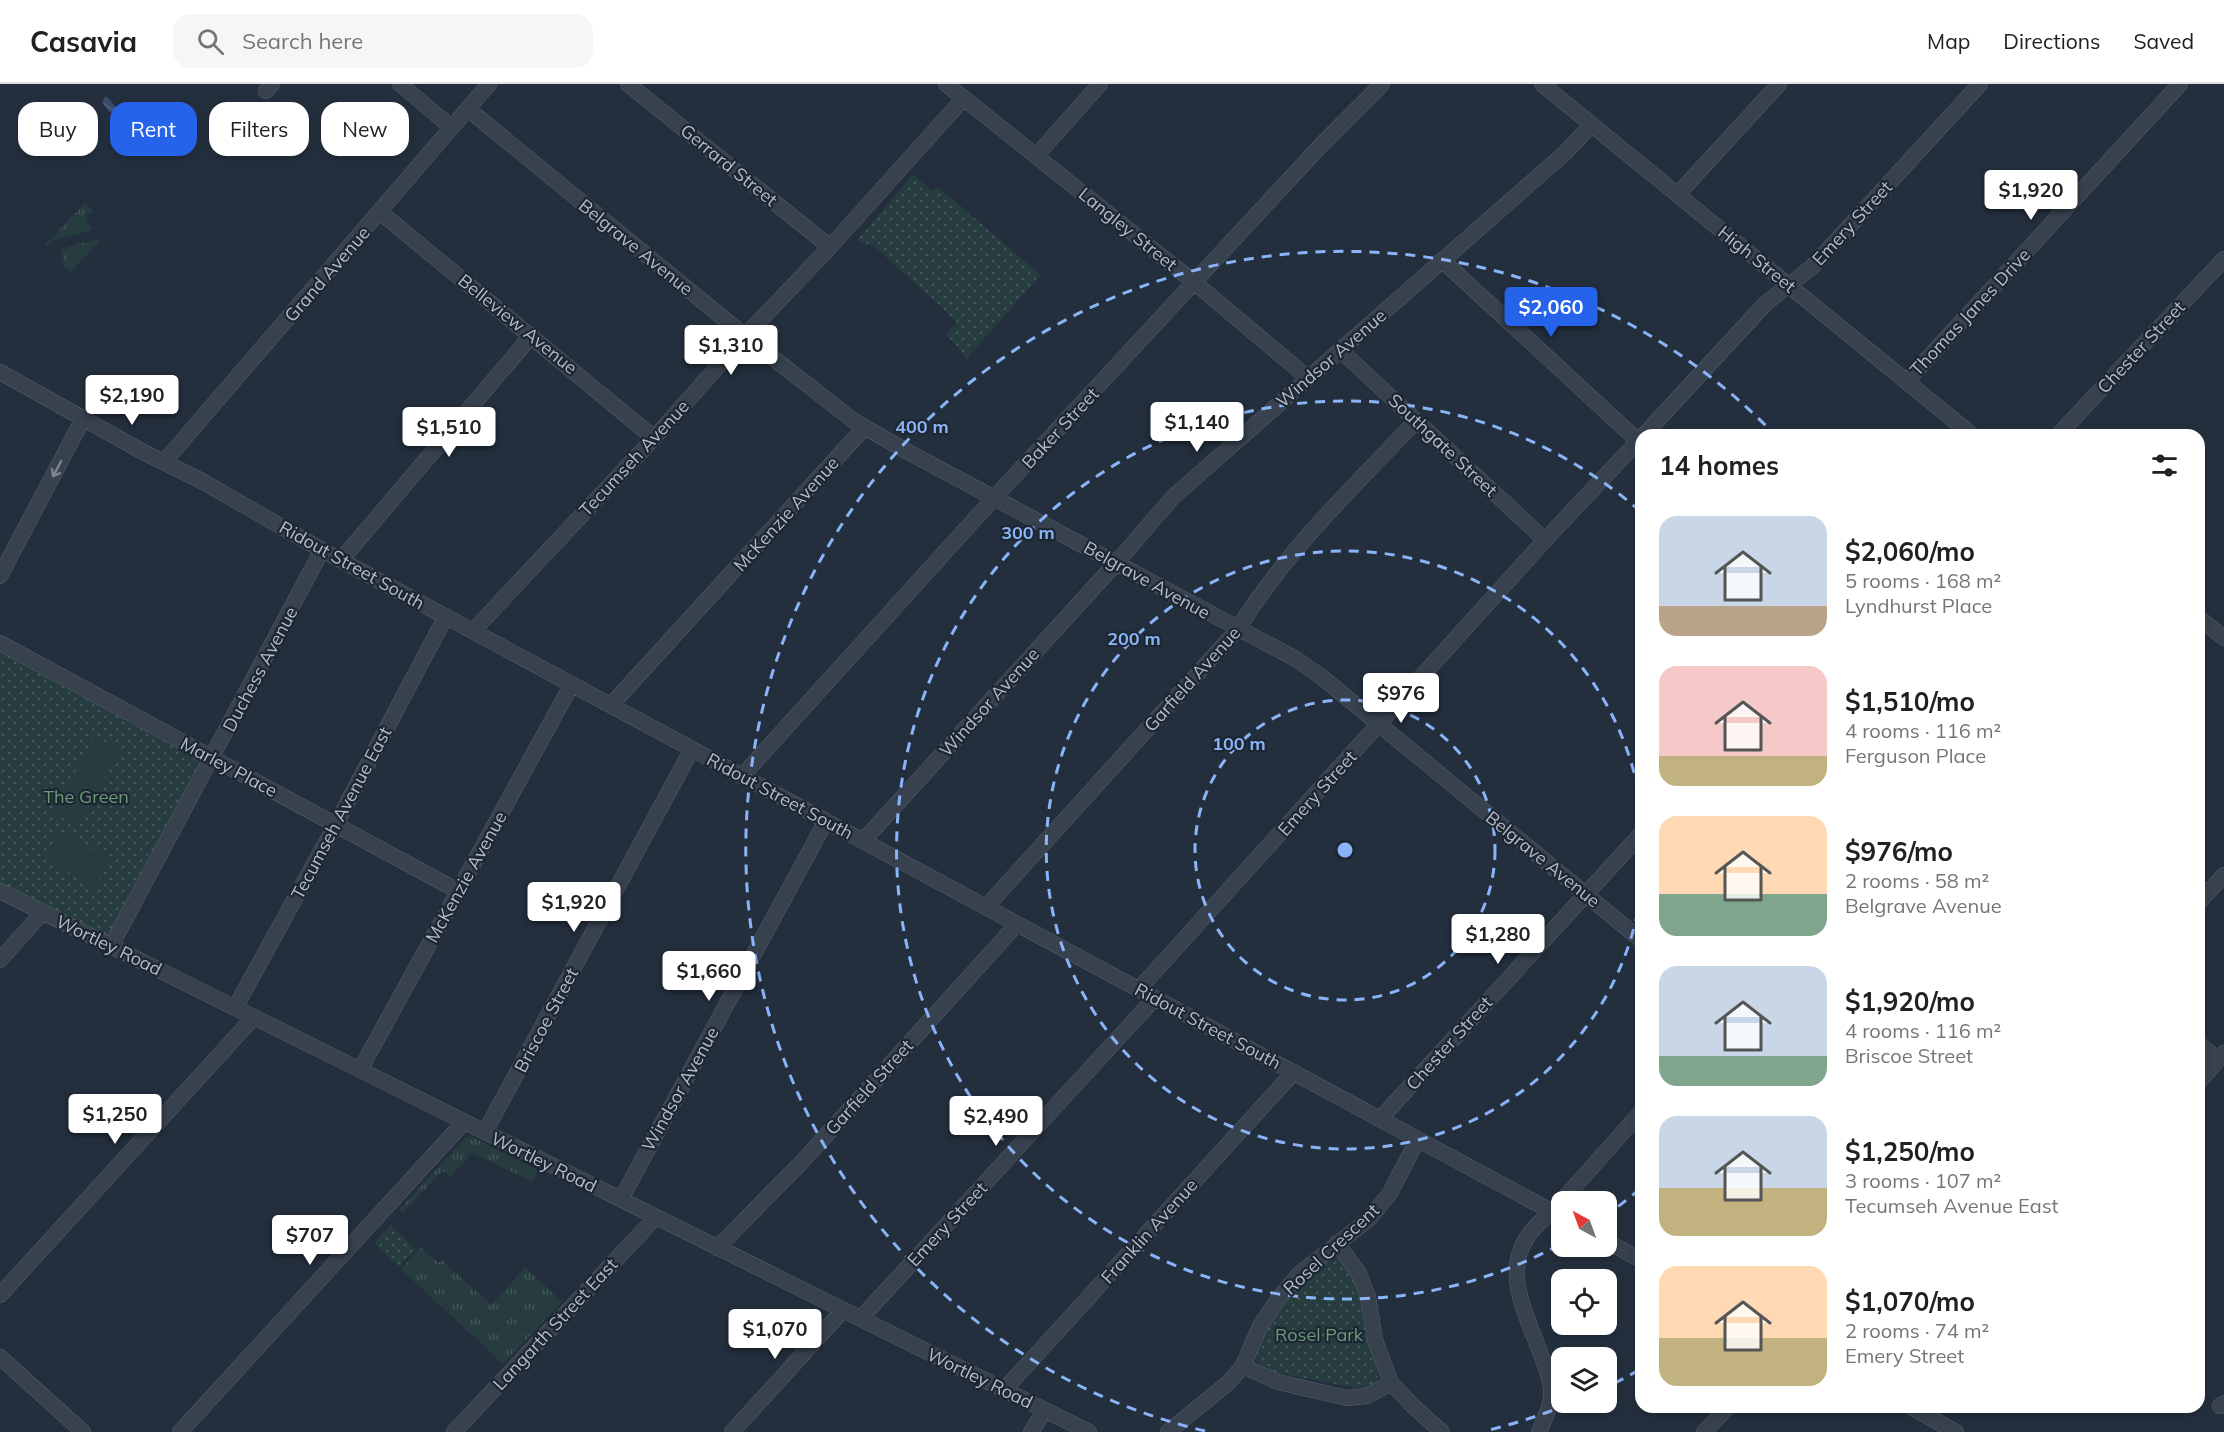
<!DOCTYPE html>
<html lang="en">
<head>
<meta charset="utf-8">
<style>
	body { margin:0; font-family:Mulish,sans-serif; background:#f6f6f6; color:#202124; height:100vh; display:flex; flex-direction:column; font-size:22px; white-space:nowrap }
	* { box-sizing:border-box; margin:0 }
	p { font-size:20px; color:#757577 }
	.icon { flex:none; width:33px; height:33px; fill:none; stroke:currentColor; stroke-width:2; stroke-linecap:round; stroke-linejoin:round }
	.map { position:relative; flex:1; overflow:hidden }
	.panel { position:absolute; left:1635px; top:345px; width:570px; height:984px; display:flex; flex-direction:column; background:#fff; border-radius:18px; box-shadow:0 3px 9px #0003 }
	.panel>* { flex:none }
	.top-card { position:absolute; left:18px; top:18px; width:570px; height:54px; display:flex; gap:12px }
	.needle { width:39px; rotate:319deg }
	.fabs { position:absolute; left:1551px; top:1107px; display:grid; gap:12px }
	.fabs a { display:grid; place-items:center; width:66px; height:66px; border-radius:12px; background:#fff; box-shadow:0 3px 9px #0003; font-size:30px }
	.price { position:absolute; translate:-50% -51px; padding:0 14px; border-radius:6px; background:#fff; color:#222; font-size:20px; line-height:39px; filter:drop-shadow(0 2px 3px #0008) }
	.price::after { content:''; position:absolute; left:50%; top:36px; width:18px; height:14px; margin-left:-9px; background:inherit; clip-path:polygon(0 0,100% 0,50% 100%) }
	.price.current { background:#2563eb; color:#fff }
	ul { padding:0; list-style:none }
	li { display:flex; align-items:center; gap:18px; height:150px; padding:0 24px }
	li span { display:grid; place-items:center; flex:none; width:168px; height:120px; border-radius:18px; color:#555 }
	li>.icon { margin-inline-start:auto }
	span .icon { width:72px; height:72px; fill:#fffc; stroke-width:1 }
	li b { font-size:26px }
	h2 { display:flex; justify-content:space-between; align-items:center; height:72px; padding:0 24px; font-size:26px }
	.pill { padding:0 21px; border-radius:18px; background:#fff; box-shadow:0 3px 9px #0003; font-size:21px; line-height:54px }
	.pill.current { background:#2563eb; color:#fff }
	header { display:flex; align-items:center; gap:36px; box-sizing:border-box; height:84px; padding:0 30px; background:#fff; border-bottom:2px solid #e0e0e0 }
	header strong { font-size:28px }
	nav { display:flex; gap:33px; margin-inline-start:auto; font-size:21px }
	.search { width:420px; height:54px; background:#f6f6f6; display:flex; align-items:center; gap:15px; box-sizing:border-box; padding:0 21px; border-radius:18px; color:#757577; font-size:22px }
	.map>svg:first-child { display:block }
	.grass { fill:url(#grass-tufts) }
	.park { fill:url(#park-dots) }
	.pitch { fill:#263c3f }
	.water { fill:url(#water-waves) }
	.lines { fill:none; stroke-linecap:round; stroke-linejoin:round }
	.minor-casing { stroke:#565f6c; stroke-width:16 }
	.minor { stroke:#38414e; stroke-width:15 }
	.oneway { stroke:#7c8592 }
	.ring { fill:none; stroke:#8ab4f8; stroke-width:3; stroke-dasharray:10 8 }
	.labels { text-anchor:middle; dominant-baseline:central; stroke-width:4.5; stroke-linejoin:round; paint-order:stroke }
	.street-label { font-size:18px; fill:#b4bcc9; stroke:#1d2633 }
	.park-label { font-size:18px; fill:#6b9a76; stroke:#1d2633 }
	.centre { fill:#8ab4f8; stroke:#1d2633; stroke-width:3 }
	.ring-label { font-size:18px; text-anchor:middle; font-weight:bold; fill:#8ab4f8; stroke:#1d2633; stroke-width:4.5; stroke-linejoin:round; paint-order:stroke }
</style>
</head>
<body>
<header>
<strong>Casavia</strong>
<div class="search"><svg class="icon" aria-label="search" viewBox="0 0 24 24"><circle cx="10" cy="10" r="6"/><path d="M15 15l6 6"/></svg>Search here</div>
<nav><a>Map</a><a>Directions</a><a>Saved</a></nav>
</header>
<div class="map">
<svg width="2224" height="1348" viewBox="0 0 2224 1348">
	<defs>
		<pattern id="grass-tufts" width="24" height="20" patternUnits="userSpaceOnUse" patternTransform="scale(1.5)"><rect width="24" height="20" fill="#263c3f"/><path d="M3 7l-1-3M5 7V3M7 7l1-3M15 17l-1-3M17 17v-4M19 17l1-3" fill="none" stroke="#435659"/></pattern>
		<pattern id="park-dots" width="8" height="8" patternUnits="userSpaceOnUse" patternTransform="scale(1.5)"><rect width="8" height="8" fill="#263c3f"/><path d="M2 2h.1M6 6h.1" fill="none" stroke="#435659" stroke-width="1.8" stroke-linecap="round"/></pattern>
		<pattern id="water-waves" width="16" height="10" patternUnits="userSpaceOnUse" patternTransform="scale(1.5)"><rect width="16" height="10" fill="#394c67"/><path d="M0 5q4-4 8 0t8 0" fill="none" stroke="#53647b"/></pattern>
	</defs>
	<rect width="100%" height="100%" fill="#242f3e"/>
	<!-- grass -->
	<path class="grass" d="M85 119 94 128 87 130 86 138 91 141 92 146 55 156 45 161Z
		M93 156 100 157 71 188 64 182 61 165Z
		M470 1052 538 1087 533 1098 472 1069 451 1092 442 1087 403 1129 399 1126 466 1053Z
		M421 1163 439 1179 442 1176 491 1221 525 1183 562 1218 503 1280 401 1185Z"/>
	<!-- park -->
	<path class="park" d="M913 91 933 107 938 103 1041 191 966 275 958 263 946 251 957 238 874 162 857 156Z
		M0 567 202 674V679L111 848 106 851 0 799Z
		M391 1141 416 1165 399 1183 374 1159Z
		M1332 1173C1362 1181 1361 1226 1366 1250 1369 1267 1383 1283 1376 1299L1366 1304H1355L1273 1288 1256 1277C1257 1242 1300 1200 1324 1176Z"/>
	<!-- pitch -->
	<path class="pitch" d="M95 653 120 667 77 742 53 728Z
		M59 747 111 774 95 803 44 775Z"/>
	<!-- water -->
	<path class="water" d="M106 12 117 24 114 28H109L102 18Z"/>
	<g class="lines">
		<defs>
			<path id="minor" d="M400 0 451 43
				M628 0 830 163
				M946 0 1195 199 1308 294
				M1542 0 1972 351
				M266 7 272 0
				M468 25 745 252 854 337 908 368 1296 575 1323 594 1641 856
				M1036 72 1100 0
				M1678 110 1779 0
				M380 128 654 354
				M1442 176 1638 357
				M1340 266 1545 456
				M0 288 145 369 200 396 322 466 1562 1133
				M1907 297 2180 0
				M1644 351 1766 219 1812 183 1980 0
				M2058 351 2224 175
				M164 378 489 0
				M341 476 532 251
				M0 492 84 333
				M2199 534 2224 554
				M473 547 654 354 745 252 830 163 964 14
				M0 559 458 807
				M611 621 864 344
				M742 692 994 414 1323 59 1382 0
				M863 757 1117 478 1173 413 1565 69 1592 40
				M0 807 1089 1348
				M2199 818 2224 791
				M986 823 1238 545C1286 467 1353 403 1416 337
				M111 862 322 466
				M0 876 43 828
				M1139 905 1545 456 1641 354
				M235 924 336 740 446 532
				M2199 960 2217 975
				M360 986 572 600
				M2199 998 2224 969
				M1380 1035 1641 750
				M485 1048 692 665
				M621 1115 826 737
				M1606 1157 1641 1176
				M1337 1159 1359 1190 1368 1213 1375 1256 1391 1299 1415 1324 1442 1348
				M717 1164 800 1080 1017 840
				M0 1211 254 933
				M861 1234 1155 914
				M0 1273 83 1348
				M1243 1282 1278 1298 1347 1314 1367 1312 1391 1299
				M1004 1306 1294 988
				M2220 1322 2224 1319
				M1911 1323 1956 1348
				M180 1348 464 1038
				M454 1348 656 1133
				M732 1348 843 1226
				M1031 1348 1045 1326
				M1168 1348 1228 1299 1243 1282 1260 1242 1279 1214 1299 1190 1369 1135 1390 1109 1418 1055
				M1539 1348C1544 1337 1550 1325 1551 1313 1553 1300 1546 1285 1542 1273 1521 1217 1493 1171 1552 1128L1641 1028
				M1704 1348 1728 1323"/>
		</defs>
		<!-- minor casing -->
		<use href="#minor" class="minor-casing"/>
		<!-- minor -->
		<use href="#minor" class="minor"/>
	</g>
	<!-- one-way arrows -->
	<defs><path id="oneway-shaft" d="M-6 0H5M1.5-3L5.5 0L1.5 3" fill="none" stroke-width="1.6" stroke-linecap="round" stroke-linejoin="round" transform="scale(1.5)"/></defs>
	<use class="oneway" href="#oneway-shaft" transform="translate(57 385) rotate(118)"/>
	<!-- distance rings -->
	<g class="ring">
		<circle cx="1345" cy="766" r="150"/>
		<path d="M1641 810A299 299 0 1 1 1641 722"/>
		<path d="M1640 1105A449 449 0 0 1 1609 1129M1559 1161A449 449 0 1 1 1640 427"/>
		<path d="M1639 1286A598 598 0 0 1 1607 1303M1569 1320A598 598 0 0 1 1485 1347M1205 1347A598 598 0 1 1 1775 351"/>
	</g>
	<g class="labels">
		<!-- street labels -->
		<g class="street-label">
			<text transform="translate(729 81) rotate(39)">Gerrard Street</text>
			<text transform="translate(1852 139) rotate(-47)">Emery Street</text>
			<text transform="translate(1128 145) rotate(39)">Langley Street</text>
			<text transform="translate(636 163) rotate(39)">Belgrave Avenue</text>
			<text transform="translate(1757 175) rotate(39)">High Street</text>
			<text transform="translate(327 190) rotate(-49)">Grand Avenue</text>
			<text transform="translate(1970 228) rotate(-47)">Thomas Janes Drive</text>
			<text transform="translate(518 240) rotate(39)">Belleview Avenue</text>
			<text transform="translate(2141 263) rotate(-47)">Chester Street</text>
			<text transform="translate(1331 274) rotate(-41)">Windsor Avenue</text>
			<text transform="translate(1060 344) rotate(-47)">Baker Street</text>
			<text transform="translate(1443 361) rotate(43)">Southgate Street</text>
			<text transform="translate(634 374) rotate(-47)">Tecumseh Avenue</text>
			<text transform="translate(786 430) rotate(-48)">McKenzie Avenue</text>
			<text transform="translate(352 481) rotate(29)">Ridout Street South</text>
			<text transform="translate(1147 496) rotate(29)">Belgrave Avenue</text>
			<text transform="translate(260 585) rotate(-62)">Duchess Avenue</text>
			<text transform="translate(1192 595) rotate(-48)">Garfield Avenue</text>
			<text transform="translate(989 618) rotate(-48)">Windsor Avenue</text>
			<text transform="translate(229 683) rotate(28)">Marley Place</text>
			<text transform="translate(1317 709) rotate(-48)">Emery Street</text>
			<text transform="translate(780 712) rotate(28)">Ridout Street South</text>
			<text transform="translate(341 729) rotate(-62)">Tecumseh Avenue East</text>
			<text transform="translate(1543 775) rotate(39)">Belgrave Avenue</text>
			<text transform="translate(466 793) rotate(-61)">McKenzie Avenue</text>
			<text transform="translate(109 861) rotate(26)">Wortley Road</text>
			<text transform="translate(546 936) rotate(-62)">Briscoe Street</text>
			<text transform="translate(1208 942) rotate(28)">Ridout Street South</text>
			<text transform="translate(1449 959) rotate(-48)">Chester Street</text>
			<text transform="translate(869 1003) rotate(-48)">Garfield Street</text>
			<text transform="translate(680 1005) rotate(-61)">Windsor Avenue</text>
			<text transform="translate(544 1078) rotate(26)">Wortley Road</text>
			<text transform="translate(947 1140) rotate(-47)">Emery Street</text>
			<text transform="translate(1149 1147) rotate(-48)">Franklin Avenue</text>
			<text transform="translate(1331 1165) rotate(-43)">Rosel Crescent</text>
			<text transform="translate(555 1240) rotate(-47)">Langarth Street East</text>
			<text transform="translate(980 1294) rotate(26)">Wortley Road</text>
		</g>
		<!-- park labels -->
		<g class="park-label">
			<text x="86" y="712">The Green</text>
			<text x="1319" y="1250">Rosel Park</text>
		</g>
	</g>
	<circle cx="1345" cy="766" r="9" class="centre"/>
	<g class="ring-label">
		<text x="922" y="349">400 m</text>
		<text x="1028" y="455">300 m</text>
		<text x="1134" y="561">200 m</text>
		<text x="1239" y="666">100 m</text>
	</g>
</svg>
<div class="fabs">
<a><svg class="needle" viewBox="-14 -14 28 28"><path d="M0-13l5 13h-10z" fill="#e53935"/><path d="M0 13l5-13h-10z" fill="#757577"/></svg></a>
<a><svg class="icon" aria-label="locate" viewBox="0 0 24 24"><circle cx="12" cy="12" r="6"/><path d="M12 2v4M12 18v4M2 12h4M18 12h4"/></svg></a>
<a><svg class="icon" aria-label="layers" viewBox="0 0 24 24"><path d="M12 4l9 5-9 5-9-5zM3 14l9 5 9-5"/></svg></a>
</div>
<b class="price" style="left:2031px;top:137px">$1,920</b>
<b class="price current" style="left:1551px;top:254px">$2,060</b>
<b class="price" style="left:731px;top:292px">$1,310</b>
<b class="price" style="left:132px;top:342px">$2,190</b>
<b class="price" style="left:1197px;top:369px">$1,140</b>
<b class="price" style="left:449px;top:374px">$1,510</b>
<b class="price" style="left:1401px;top:640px">$976</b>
<b class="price" style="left:574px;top:849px">$1,920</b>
<b class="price" style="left:1498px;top:881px">$1,280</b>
<b class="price" style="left:709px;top:918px">$1,660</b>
<b class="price" style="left:115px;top:1061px">$1,250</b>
<b class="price" style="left:996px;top:1063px">$2,490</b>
<b class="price" style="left:310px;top:1182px">$707</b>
<b class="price" style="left:775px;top:1276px">$1,070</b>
<div class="top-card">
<a class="pill">Buy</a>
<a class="pill current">Rent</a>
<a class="pill">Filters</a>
<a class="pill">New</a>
</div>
<section class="panel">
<h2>14 homes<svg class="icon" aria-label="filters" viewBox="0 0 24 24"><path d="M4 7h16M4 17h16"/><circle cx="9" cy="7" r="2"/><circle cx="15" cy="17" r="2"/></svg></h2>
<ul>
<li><span style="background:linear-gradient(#c9d6e8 75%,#b9a48a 0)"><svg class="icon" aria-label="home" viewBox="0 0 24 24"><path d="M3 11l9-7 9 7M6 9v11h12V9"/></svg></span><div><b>$2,060/mo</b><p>5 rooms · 168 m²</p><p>Lyndhurst Place</p></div></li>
<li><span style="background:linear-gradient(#f6c9c9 75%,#c2b280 0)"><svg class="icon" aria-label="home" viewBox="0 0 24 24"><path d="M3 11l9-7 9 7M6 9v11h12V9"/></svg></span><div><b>$1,510/mo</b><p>4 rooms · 116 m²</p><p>Ferguson Place</p></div></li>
<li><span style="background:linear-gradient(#ffd9b3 65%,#7fa58c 0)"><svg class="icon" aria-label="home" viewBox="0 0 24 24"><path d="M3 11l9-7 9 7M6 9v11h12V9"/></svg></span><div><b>$976/mo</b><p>2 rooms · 58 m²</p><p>Belgrave Avenue</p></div></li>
<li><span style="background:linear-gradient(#c9d6e8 75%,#7fa58c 0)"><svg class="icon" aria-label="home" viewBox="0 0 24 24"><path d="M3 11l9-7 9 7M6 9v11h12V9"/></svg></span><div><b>$1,920/mo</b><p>4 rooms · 116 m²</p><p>Briscoe Street</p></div></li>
<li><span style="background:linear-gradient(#c9d6e8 60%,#c2b280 0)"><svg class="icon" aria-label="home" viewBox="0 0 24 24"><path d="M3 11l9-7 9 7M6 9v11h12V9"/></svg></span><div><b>$1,250/mo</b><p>3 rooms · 107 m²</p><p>Tecumseh Avenue East</p></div></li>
<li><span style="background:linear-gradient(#ffd9b3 60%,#c2b280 0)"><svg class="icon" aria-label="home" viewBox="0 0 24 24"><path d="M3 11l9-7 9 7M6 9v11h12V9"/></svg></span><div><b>$1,070/mo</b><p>2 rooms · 74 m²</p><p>Emery Street</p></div></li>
</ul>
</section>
</div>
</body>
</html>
